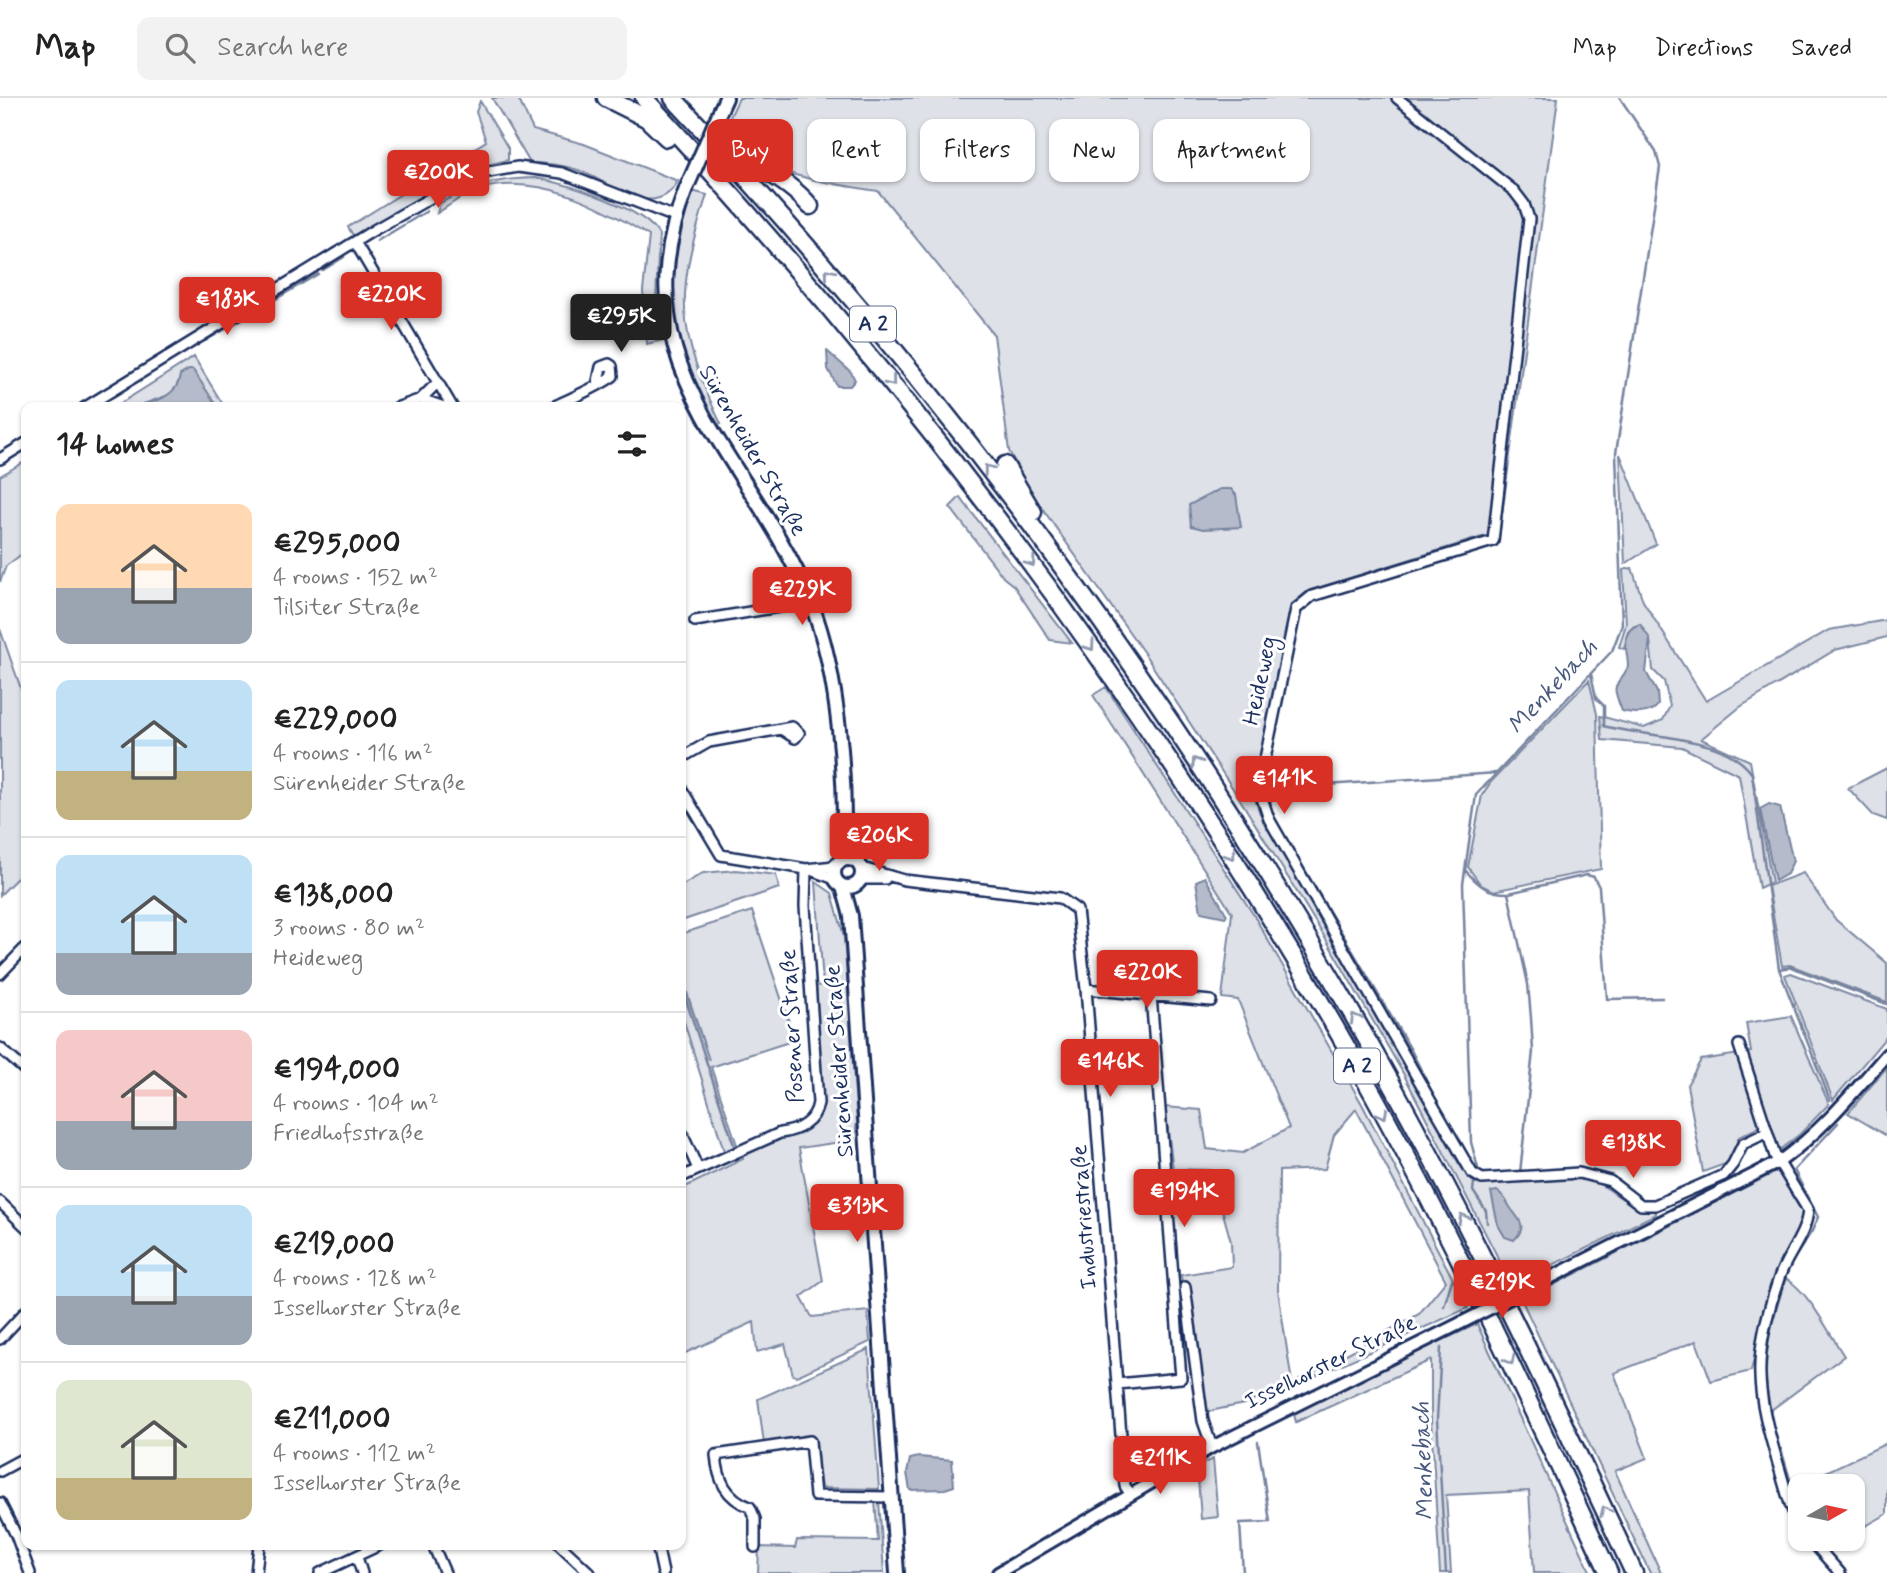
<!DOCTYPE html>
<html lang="en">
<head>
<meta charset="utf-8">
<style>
	body { margin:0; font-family:Mynerve,sans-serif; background:#f2f2f2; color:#222; height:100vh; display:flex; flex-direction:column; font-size:26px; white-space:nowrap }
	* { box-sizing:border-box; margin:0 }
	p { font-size:23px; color:#767676 }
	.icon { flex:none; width:38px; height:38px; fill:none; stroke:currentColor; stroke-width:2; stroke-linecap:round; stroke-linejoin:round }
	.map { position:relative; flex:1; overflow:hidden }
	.drawer { position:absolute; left:21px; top:304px; width:665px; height:1148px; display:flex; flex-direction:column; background:#fff; border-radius:14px; box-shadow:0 2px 5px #0004 }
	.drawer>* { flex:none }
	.guide { position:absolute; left:707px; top:21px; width:665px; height:63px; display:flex; gap:14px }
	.needle { width:46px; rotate:81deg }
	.buttons { position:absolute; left:1788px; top:1376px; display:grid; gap:14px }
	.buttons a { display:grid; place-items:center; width:77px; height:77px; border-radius:14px; background:#fff; box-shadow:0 2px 5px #0004; font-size:35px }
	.price { position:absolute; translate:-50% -60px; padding:0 16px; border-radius:7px; background:#d93025; color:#fff; font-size:23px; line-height:46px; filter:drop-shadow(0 2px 4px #0008) }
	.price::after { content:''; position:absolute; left:50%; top:42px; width:21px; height:16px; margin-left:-10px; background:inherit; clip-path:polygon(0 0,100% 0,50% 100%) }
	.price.on { background:#222; color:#fff }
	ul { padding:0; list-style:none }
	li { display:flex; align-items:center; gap:21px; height:175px; padding:0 35px }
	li+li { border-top:2px solid #e0e0e0 }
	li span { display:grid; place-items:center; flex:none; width:196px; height:140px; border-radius:14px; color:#555 }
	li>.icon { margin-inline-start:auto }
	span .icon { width:84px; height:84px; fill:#fffc; stroke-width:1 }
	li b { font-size:30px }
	h2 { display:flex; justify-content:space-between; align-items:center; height:84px; padding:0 35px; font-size:30px }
	.tag { padding:0 24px; border-radius:14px; background:#fff; box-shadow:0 2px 5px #0004; font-size:24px; line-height:63px }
	.tag.on { background:#d93025; color:#fff }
	header { display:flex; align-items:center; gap:42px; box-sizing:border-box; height:98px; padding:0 35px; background:#fff; border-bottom:2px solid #e0e0e0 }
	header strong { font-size:33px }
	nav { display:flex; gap:38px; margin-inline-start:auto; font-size:24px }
	.search { width:490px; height:63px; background:#f2f2f2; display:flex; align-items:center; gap:18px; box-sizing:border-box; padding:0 24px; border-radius:14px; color:#767676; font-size:26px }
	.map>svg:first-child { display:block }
	.green { fill:#dee1e7; stroke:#7c88a2; stroke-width:2 }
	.water { fill:#b5bbca; stroke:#77839f; stroke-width:2 }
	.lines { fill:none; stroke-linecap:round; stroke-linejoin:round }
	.stream { stroke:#77839f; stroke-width:2.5 }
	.minor-casing { stroke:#1b2f5e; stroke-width:14 }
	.tertiary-casing { stroke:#1b2f5e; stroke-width:16 }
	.secondary-casing { stroke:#1b2f5e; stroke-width:18 }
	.motorway-casing { stroke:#1b2f5e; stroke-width:21 }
	.minor { stroke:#fff; stroke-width:9 }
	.tertiary { stroke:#fff; stroke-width:10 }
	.secondary { stroke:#fff; stroke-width:12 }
	.motorway { stroke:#fff; stroke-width:16 }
	.tertiary-bridge-casing { stroke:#1b2f5e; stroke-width:16; stroke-linecap:butt }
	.secondary-bridge-casing { stroke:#1b2f5e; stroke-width:18; stroke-linecap:butt }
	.tertiary-bridge { stroke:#fff; stroke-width:10 }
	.secondary-bridge { stroke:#fff; stroke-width:12 }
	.oneway { stroke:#8d97ae }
	.labels { text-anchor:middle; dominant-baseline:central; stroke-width:6; stroke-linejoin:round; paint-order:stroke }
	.shield { fill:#fff; stroke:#5f6d8e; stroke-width:2 }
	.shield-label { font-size:21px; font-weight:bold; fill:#1b2f5e }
	.street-label { font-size:23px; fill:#1b2f5e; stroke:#fff }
	.water-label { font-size:24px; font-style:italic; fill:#49597e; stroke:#fff }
</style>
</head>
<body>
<header>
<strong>Map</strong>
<div class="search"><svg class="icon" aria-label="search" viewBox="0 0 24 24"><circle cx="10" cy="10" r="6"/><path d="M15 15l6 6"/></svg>Search here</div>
<nav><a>Map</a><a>Directions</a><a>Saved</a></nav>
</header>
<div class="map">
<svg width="1887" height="1475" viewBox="0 0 1887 1475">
	<rect width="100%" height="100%" fill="#fff"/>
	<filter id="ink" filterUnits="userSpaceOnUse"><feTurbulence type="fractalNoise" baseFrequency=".0143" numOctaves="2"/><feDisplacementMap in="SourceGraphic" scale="14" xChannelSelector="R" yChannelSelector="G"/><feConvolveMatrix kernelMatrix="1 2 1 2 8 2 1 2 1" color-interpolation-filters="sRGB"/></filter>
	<g filter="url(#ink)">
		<!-- green -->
		<path class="green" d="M492 0H518L533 32 584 46 678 83C655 125 610 84 578 72 563 67 546 65 530 65Z
			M739 0H1558L1499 439 1485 438 1308 493 1291 507 1253 695 1260 715 1402 955 1459 1066 1472 1083C1505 1086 1553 1073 1582 1080 1615 1087 1623 1112 1656 1111V1116L1512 1187 1403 975 1327 843 1241 703 1144 555 1030 393 1009 353 994 237 878 93C838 86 761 79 737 42 733 37 732 27 729 21Z
			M480 3 508 50V62L470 71 455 79 354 139 348 129 486 43 476 14Z
			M536 80C565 85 645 110 659 137L656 201 663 242 647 246 643 193 649 138C600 107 540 75 479 91 465 94 450 108 437 115L440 105C475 86 496 81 536 80Z
			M692 93 707 97C675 196 676 231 721 326L716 328C665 240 663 189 692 93Z
			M194 259 225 310H218L193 273 169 297 132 310H113Z
			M1620 356 1656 446 1625 466Z
			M26 363V453L6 468 0 484V378Z
			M960 399 1072 545 1050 542 1014 488 1004 480 950 409Z
			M1632 470 1643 503 1706 603 1829 532 1887 522V539L1835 552 1740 609 1701 641 1750 663 1772 784 1759 790 1739 677 1682 649 1602 642 1600 618 1644 630 1663 622 1670 608 1664 583 1653 572 1650 541 1634 528 1628 534 1624 551 1619 549 1626 526 1623 472Z
			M0 531 26 605V771L0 797Z
			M1589 582 1597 616 1601 771 1493 793 1481 787 1468 769 1482 697 1491 684Z
			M1106 589 1253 816 1362 1006 1468 1210 1300 1285 1299 1282 1419 1216 1446 1183 1356 1011 1334 1037 1325 1071 1279 1073 1278 1192 1292 1285 1244 1306 1200 1315 1181 1177 1232 1169 1231 1144 1211 1072 1173 1071 1165 1009 1201 1012 1207 1051 1243 1055 1289 1030 1238 902 1222 900 1232 815 1093 597Z
			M1887 670V722L1873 717 1848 690Z
			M736 772 776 777 779 790 681 823V788L703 775Z
			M1803 775 1836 822 1887 865V904L1790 867 1782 868 1768 788Z
			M816 784 832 795 844 838 857 1025 854 1042 799 1050 823 1183 801 1199 812 1219 868 1213 870 1244 797 1278 793 1277 785 1246 757 1254 754 1224 681 1257V1091L743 1061 742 1056C754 1050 767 1044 779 1040 804 1032 818 1034 823 1004L816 888 823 887Z
			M752 813 795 942 711 969 738 1050 725 1056 681 914V880L709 962 681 876V836Z
			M1791 875 1887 911V938L1833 1002 1785 877Z
			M1791 918 1829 1006 1800 1036 1778 1053 1745 955 1751 954 1746 925Z
			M1739 956 1761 1028 1739 1039 1728 1065 1703 1074 1687 987 1701 962Z
			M1887 969V1038L1848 1015Z
			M1777 1073 1800 1103 1804 1122 1768 1202 1751 1273 1711 1283 1696 1243 1614 1275 1647 1360 1615 1373 1661 1475H1650L1522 1203Z
			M1786 1180C1812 1198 1827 1232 1844 1258L1771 1312C1758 1267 1772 1223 1786 1180Z
			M1477 1226 1591 1475H1534L1529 1393 1446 1397 1451 1475H1440L1431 1322V1262L1296 1324 1293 1313Z
			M869 1251 879 1391 821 1390 814 1340 764 1346 758 1301Z
			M1887 1345V1416L1853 1435V1388H1801V1407L1796 1388Z
			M1213 1361 1218 1419 1201 1421 1197 1368Z
			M879 1402 884 1475H758L759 1449 795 1450 797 1442 878 1443 875 1403Z"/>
		<!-- water -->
		<path class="water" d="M827 253 851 274 855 282 850 288H837L828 271Z
			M189 272H193L218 310H132C150 305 178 300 180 277Z
			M1220 391H1231L1236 397 1241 429 1203 431 1191 428 1189 407Z
			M1640 526 1650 541 1646 574 1657 594 1658 607C1651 617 1633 616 1622 613 1610 582 1616 593 1628 569 1628 553 1618 533 1640 526Z
			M1769 706 1780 709 1793 763 1787 776 1775 783 1760 711Z
			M1205 779 1227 817 1225 819 1201 814 1196 783Z
			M1497 1093C1506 1099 1506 1104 1512 1112 1521 1124 1527 1129 1514 1142L1505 1139 1498 1127 1491 1094Z
			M919 1359 952 1362 954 1388 945 1391 910 1392 907 1375 910 1361Z"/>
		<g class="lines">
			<!-- stream -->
			<path class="stream" d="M377 143 427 113
				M323 172 344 159
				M205 243 318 176
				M1591 576 1596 600 1604 608V628C1646 640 1725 636 1752 676L1779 871 1830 1002
				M1466 773C1479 788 1488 795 1508 795L1528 886 1531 920 1533 953 1520 1075
				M1509 795 1587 777 1594 779 1599 789 1607 901 1662 900
				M1779 871 1791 869 1887 906
				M681 887 734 1047
				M1445 1020 1411 952 1271 715 1270 691 1496 675
				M1479 1074 1471 1044 1463 786 1476 697 1612 553 1622 527 1616 355 1660 69 1656 54 1620 0
				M1474 1085 1473 1093 1486 1113 1487 1125
				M1787 1171 1812 1133 1818 1119 1794 1072 1838 1025
				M1444 1208 1452 1182
				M1441 1250 1437 1321 1446 1475
				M1769 1316 1776 1338
				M1781 1351 1801 1418
				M1815 1440 1847 1475
				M1243 1475 1240 1425 1270 1424 1258 1344"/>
			<defs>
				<path id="minor" d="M1397 0 1514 93 1524 106 1529 121 1493 443 1312 498 1296 511 1261 680 1262 700 1269 721 1472 1075 1482 1081 1579 1075 1610 1083 1641 1107H1655L1724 1077 1733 1066 1743 1046 1766 1035
					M355 144 453 310
					M421 301 438 284
					M84 310 374 132 471 77 518 69 562 75 675 119
					M396 310 421 301 447 310
					M552 310 557 307C576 298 596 290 613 278L612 268 609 266 601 269 597 288
					M0 361 26 345
					M695 523 810 504
					M681 660 709 644 792 629 799 635 795 640 781 631
					M681 690 721 757 806 771 835 768
					M862 770 904 782 1060 800 1077 812 1086 891 1125 1388 1131 1397
					M808 771 835 781
					M861 781H885
					M0 876 26 849
					M1086 891 1211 903
					M1739 947 1775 1058 1808 1112C1806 1138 1787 1156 1779 1180 1752 1261 1755 1289 1779 1369 1785 1389 1790 1411 1801 1430
					M0 950 26 973
					M681 1033 698 1071
					M681 1079 780 1035C798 1033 815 1024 818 1005L805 808 806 771
					M0 1104 26 1129
					M1185 1189 1203 1323 1212 1349
					M0 1241 26 1213
					M1117 1286 1181 1280 1151 897
					M0 1373 26 1359
					M0 1405 16 1437 30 1475
					M1809 1440 1840 1475
					M433 1447 445 1475
					M560 1447 590 1475
					M657 1447 663 1475
					M755 1449V1421L750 1409C726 1400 718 1382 716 1357L810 1343 815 1398 892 1399
					M357 1459 362 1475
					M256 1475 259 1447
					M320 1475 380 1447"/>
				<path id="tertiary" d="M1528 1191 1779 1064C1822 1033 1853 995 1887 956
					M998 1475 1212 1349 1461 1225"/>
				<path id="secondary" d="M721 11 726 0
					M686 91C616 272 750 354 811 505 839 575 847 686 843 762
					M834 775a14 14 0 1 1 28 0a14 14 0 1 1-28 0Z
					M843 789 851 818 897 1475"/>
				<path id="motorway" d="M606 0 646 20 667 40
					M644 0C925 303 1172 634 1373 996 1459 1152 1534 1314 1609 1475
					M673 0C951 295 1193 627 1389 981 1478 1142 1556 1309 1634 1475
					M726 43C753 70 786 79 810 108
					M1005 367 1033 414"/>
			</defs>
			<!-- minor casing -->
			<use href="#minor" class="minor-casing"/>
			<!-- tertiary casing -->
			<use href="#tertiary" class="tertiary-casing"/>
			<!-- secondary casing -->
			<use href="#secondary" class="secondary-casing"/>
			<!-- motorway casing -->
			<use href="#motorway" class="motorway-casing"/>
			<!-- minor -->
			<use href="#minor" class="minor"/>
			<!-- tertiary -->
			<use href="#tertiary" class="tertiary"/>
			<!-- secondary -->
			<use href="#secondary" class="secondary"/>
			<!-- motorway -->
			<use href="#motorway" class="motorway"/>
			<defs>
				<path id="tertiary-bridge" d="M1461 1225 1528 1191"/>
				<path id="secondary-bridge" d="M686 91 721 11"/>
			</defs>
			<!-- tertiary-bridge casing -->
			<use href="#tertiary-bridge" class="tertiary-bridge-casing"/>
			<!-- secondary-bridge casing -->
			<use href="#secondary-bridge" class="secondary-bridge-casing"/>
			<!-- tertiary-bridge -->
			<use href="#tertiary-bridge" class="tertiary-bridge"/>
			<!-- secondary-bridge -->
			<use href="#secondary-bridge" class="secondary-bridge"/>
		</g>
		<!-- one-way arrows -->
		<defs><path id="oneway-chevron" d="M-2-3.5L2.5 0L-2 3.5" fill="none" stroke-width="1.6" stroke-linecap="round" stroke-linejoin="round" transform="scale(1.75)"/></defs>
		<g class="oneway">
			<use href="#oneway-chevron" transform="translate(829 175) rotate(-130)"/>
			<use href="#oneway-chevron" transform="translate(891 284) rotate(51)"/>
			<use href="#oneway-chevron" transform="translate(988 371) rotate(-127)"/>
			<use href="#oneway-chevron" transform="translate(1031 464) rotate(54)"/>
			<use href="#oneway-chevron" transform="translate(1090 548) rotate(55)"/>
			<use href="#oneway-chevron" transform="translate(1196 664) rotate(-123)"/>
			<use href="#oneway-chevron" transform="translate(1231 757) rotate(58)"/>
			<use href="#oneway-chevron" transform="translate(1355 920) rotate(-120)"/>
			<use href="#oneway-chevron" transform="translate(1383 1016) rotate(62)"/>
			<use href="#oneway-chevron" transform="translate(1463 1120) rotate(-117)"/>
			<use href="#oneway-chevron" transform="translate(1510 1262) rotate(64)"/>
			<use href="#oneway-chevron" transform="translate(1605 1413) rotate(-115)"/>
		</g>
	</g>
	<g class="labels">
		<!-- shield labels -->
		<g class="shield">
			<rect x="850" y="208.5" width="46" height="35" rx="5"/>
			<rect x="1334" y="950.5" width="46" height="35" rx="5"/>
		</g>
		<g class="shield-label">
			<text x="873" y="226">A 2</text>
			<text x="1357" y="968">A 2</text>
		</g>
		<!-- street labels -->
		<g class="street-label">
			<text transform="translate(752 353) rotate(60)">Sürenheider Straße</text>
			<text transform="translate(1261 583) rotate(-78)">Heideweg</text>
			<text transform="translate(793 928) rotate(-93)">Posener Straße</text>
			<text transform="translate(840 963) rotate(-94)">Sürenheider Straße</text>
			<text transform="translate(1085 1119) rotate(-94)">Industriestraße</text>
			<text transform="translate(1331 1265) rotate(-26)">Isselhorster Straße</text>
		</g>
		<!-- water labels -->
		<g class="water-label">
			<text transform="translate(1553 589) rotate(-47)">Menkebach</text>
			<text transform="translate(1424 1363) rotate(-92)">Menkebach</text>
		</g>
	</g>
</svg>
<div class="buttons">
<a><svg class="needle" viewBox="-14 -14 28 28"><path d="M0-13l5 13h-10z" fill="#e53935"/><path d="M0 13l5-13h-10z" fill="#767676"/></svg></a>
</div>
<b class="price" style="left:438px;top:112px">€200K</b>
<b class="price" style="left:391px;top:234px">€220K</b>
<b class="price" style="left:227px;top:239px">€183K</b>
<b class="price on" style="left:621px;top:256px">€295K</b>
<b class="price" style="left:802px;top:529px">€229K</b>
<b class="price" style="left:1284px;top:718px">€141K</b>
<b class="price" style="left:879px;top:775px">€206K</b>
<b class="price" style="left:1147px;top:912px">€220K</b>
<b class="price" style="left:1110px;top:1001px">€146K</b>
<b class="price" style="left:1633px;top:1082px">€138K</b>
<b class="price" style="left:1184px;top:1131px">€194K</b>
<b class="price" style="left:857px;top:1146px">€313K</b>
<b class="price" style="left:1502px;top:1222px">€219K</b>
<b class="price" style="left:1160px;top:1398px">€211K</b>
<div class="guide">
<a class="tag on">Buy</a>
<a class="tag">Rent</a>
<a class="tag">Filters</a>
<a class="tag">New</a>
<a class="tag">Apartment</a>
</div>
<section class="drawer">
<h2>14 homes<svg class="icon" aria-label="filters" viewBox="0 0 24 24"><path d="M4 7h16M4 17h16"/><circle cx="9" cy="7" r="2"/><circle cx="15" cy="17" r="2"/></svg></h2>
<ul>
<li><span style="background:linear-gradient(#ffd9b3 60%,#9aa5b1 0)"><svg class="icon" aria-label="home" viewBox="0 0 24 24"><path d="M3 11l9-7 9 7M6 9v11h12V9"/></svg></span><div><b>€295,000</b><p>4 rooms · 152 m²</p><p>Tilsiter Straße</p></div></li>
<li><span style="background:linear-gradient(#bfe0f5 65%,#c2b280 0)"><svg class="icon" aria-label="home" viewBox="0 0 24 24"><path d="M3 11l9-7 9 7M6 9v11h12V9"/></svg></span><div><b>€229,000</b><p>4 rooms · 116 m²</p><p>Sürenheider Straße</p></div></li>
<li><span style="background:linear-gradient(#bfe0f5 70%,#9aa5b1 0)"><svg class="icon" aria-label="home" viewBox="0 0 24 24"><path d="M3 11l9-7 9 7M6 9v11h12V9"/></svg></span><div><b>€138,000</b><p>3 rooms · 80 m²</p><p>Heideweg</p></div></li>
<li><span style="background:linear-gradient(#f6c9c9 65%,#9aa5b1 0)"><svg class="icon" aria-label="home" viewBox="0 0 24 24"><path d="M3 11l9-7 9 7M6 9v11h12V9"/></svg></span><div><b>€194,000</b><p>4 rooms · 104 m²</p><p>Friedhofsstraße</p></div></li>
<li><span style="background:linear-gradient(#bfe0f5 65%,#9aa5b1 0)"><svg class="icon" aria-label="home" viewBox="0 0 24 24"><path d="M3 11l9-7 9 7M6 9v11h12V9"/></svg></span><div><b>€219,000</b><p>4 rooms · 128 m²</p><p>Isselhorster Straße</p></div></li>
<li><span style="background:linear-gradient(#dfe7d0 70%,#c2b280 0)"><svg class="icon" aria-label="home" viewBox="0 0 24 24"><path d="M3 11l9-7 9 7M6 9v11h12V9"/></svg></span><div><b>€211,000</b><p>4 rooms · 112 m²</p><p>Isselhorster Straße</p></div></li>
</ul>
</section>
</div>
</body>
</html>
